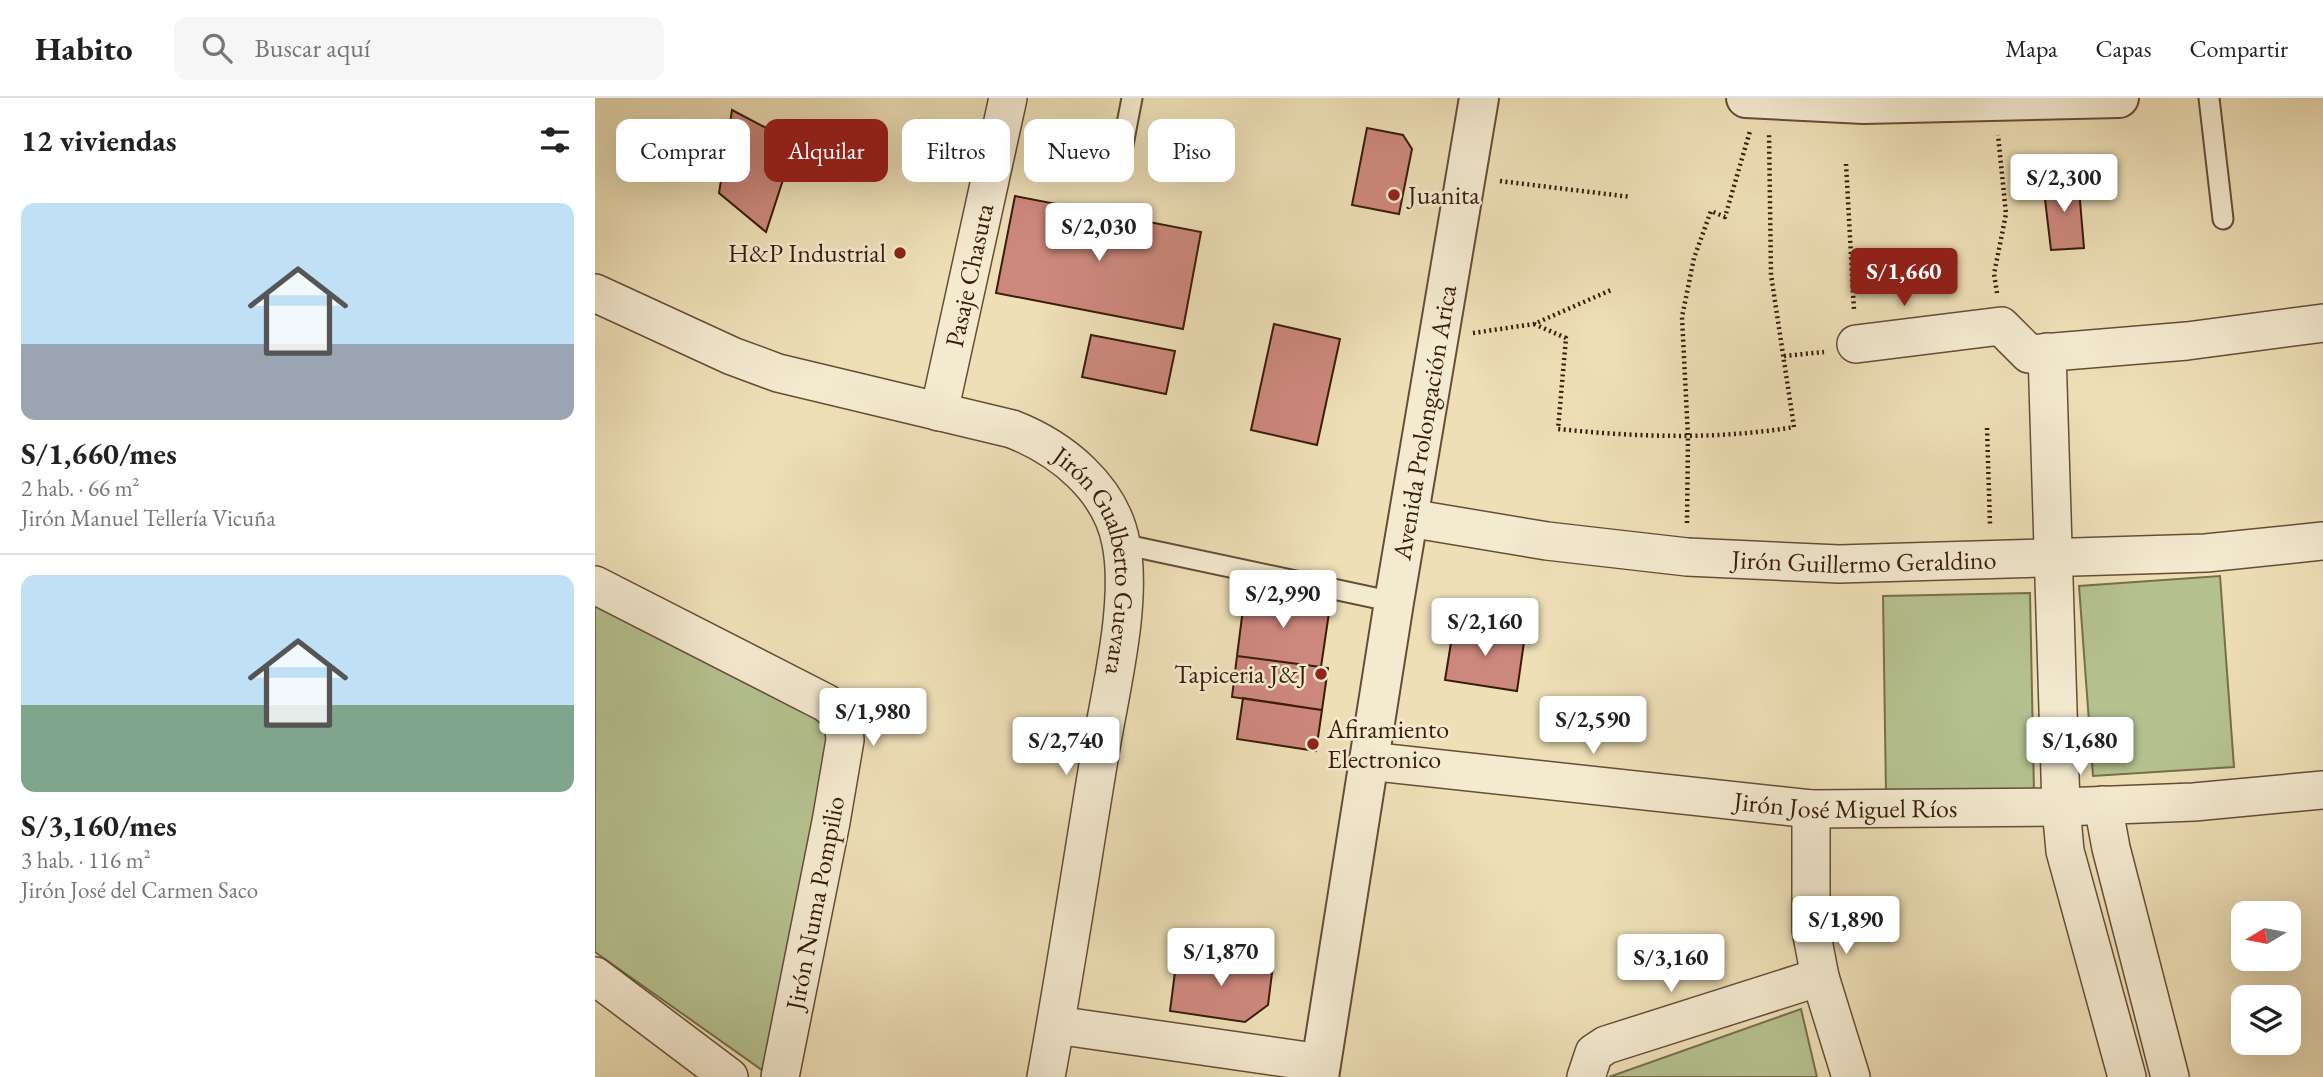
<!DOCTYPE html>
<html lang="es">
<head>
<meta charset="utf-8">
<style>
	body { margin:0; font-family:"EB Garamond",serif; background:#f6f6f6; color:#222; height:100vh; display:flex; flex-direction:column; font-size:26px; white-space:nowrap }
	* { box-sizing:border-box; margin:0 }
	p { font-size:23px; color:#767676 }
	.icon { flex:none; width:38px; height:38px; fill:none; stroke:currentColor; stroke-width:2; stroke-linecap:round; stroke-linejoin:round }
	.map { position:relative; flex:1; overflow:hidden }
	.drawer { display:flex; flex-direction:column; background:#fff; width:595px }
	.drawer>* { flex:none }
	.guide { position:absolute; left:21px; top:21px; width:665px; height:63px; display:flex; gap:14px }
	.needle { width:46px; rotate:260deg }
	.buttons { position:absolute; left:1636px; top:803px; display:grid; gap:14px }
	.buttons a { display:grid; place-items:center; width:70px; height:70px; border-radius:14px; background:#fff; box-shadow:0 7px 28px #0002; font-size:35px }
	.price { position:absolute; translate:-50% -60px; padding:0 16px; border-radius:7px; background:#fff; color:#222; font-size:23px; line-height:46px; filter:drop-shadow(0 2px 4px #0008) }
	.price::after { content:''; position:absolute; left:50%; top:42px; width:21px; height:16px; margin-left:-10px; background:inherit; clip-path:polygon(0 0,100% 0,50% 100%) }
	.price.current { background:#8f2418; color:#fff }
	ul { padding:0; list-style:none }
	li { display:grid; align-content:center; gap:14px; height:371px; padding:0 21px }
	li+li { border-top:2px solid #e0e0e0 }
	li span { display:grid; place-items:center; height:217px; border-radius:14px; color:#555 }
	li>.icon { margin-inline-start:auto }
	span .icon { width:126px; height:126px; fill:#fffc; stroke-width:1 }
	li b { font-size:30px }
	h2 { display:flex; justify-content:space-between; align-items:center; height:84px; padding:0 21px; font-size:30px }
	.tag { padding:0 24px; border-radius:14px; background:#fff; box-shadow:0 7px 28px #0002; font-size:24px; line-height:63px }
	.tag.current { background:#8f2418; color:#fff }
	header { display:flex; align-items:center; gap:42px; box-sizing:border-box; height:98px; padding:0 35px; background:#fff; border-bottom:2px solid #e0e0e0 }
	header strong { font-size:33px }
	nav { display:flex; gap:38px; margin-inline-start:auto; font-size:24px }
	.search { width:490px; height:63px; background:#f6f6f6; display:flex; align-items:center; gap:18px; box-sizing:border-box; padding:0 24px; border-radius:14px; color:#767676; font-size:26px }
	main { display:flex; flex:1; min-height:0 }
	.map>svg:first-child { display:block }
	.green { fill:#b5c290; stroke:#776f4e; stroke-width:2 }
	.building { fill:#cd887d; stroke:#391c0c; stroke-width:2 }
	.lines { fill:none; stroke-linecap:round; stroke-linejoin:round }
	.service-casing { stroke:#664d37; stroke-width:23 }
	.minor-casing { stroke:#664d37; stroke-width:40 }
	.tertiary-casing { stroke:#664d37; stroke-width:42 }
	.path { stroke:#391c0c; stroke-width:4.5; stroke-dasharray:2 3.5; stroke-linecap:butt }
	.service { stroke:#f4ead0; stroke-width:19 }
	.minor { stroke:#f4ead0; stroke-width:37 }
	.tertiary { stroke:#f4ead0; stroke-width:38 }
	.poi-dot { fill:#8f2418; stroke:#f4ead0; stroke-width:2.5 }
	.labels { text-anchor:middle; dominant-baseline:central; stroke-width:5; stroke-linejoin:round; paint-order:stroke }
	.poi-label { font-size:26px; fill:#391c0c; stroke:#f4ead0; text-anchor:start }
	.street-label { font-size:26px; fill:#391c0c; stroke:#f4ead0 }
</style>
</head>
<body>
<header>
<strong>Habito</strong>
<div class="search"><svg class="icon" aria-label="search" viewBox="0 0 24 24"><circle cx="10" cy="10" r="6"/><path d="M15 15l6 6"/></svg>Buscar aquí</div>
<nav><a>Mapa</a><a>Capas</a><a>Compartir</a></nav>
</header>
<main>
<section class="drawer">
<h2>12 viviendas<svg class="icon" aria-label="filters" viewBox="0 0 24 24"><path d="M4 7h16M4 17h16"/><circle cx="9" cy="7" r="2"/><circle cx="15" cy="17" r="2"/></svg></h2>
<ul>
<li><span style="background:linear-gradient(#bfe0f5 65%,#9aa5b1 0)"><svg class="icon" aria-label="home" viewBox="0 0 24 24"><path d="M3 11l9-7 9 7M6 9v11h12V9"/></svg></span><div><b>S/1,660/mes</b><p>2 hab. · 66 m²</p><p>Jirón Manuel Tellería Vicuña</p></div></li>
<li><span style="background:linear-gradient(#bfe0f5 60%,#7fa58c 0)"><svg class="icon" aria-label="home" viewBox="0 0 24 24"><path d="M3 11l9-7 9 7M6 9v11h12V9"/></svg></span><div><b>S/3,160/mes</b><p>3 hab. · 116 m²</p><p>Jirón José del Carmen Saco</p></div></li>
</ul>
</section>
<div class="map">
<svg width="1728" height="979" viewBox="0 0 1728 979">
	<rect width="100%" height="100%" fill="#eedfb7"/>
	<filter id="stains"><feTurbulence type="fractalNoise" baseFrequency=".00286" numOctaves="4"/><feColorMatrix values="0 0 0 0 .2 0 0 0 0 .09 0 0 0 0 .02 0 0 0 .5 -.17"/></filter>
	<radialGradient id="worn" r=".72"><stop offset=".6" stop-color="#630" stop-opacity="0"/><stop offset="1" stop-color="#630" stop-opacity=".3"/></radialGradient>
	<!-- green -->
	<path class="green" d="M1625 478 1639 669 1498 678 1484 488Z
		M1435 495 1439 695 1291 696 1288 498Z
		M0 507 238 621 174 977 0 854Z
		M1206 911 1222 979H1014Z"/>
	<!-- building -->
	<path class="building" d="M137 12 200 45 171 134 124 95Z
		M772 30 808 37 817 51 804 116 757 107Z
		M1483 79 1489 150 1456 152 1448 84Z
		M420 98 606 134 588 231 401 195Z
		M679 226 745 241 722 347 656 332Z
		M496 237 580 253 571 296 487 279Z
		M650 495 735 508 726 569 642 558Z
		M859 526 930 537 922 593 850 582Z
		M642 558 733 570 727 612 637 599Z
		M648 600 727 612 721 653 642 641Z
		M595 855 678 867 673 907 650 924 575 913 581 866 593 868Z"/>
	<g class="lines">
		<defs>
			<path id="service" d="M1614 0 1628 121
				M527 52 537 0
				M527 446 799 504"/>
			<g id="minor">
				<path id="s1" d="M0 195 137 258 183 275 417 331C466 350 516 390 526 445 538 505 515 594 505 655 487 763 471 871 451 979"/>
				<path d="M1261 246 1406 228 1434 256 1592 243 1728 225"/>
				<path d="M1452 254 1466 709 1470 753 1532 979"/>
				<path id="s2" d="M344 314 413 0"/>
				<path id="s3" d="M814 420 952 443 1092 459 1244 466 1611 455 1728 443"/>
				<path d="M0 487 231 605 248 619 250 642 236 724 185 979"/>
				<path id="s4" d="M773 663 1216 711 1466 709 1599 704 1728 692"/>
				<path d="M1508 707 1516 750 1575 979"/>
				<path d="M1216 711V832L1225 879 1256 979"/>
				<path d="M0 878 134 979"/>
				<path d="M461 927 726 965"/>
				<path d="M991 979 999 955 1011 947 1225 879"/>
			</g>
			<g id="tertiary">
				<path d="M1151 0 1269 6 1524 0"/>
				<path id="s5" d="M724 979 799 504 884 0"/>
			</g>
		</defs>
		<!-- service casing -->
		<use href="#service" class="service-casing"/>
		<!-- minor casing -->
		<use href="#minor" class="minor-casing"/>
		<!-- tertiary casing -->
		<use href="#tertiary" class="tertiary-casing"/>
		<!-- path -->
		<path class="path" d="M1251 66 1259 212
			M905 83 1036 99
			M1402 195 1399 176 1411 116 1403 37
			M939 226 971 240 963 331C1041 339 1121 342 1199 329L1176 177 1174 34
			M878 235 939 226 1016 192
			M1189 258 1229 254
			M1392 330 1395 427
			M1092 425 1093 339 1087 219 1099 160 1116 113 1130 119 1155 33"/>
		<!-- service -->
		<use href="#service" class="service"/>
		<!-- minor -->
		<use href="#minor" class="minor"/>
		<!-- tertiary -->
		<use href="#tertiary" class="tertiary"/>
	</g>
	<!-- markers -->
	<g class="poi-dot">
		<circle cx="799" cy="97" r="7"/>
		<circle cx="305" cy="155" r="7"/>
		<circle cx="726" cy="576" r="7"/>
		<circle cx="718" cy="646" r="7"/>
	</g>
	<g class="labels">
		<!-- poi labels -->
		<g class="poi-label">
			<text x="813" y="97">Juanita</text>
			<text x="291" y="155" text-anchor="end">H&amp;P Industrial</text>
			<text x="712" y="576" text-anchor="end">Tapiceria J&amp;J</text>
			<text x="732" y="631">Afiramiento<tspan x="732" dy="30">Electronico</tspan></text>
		</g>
		<!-- street labels -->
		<g class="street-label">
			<text stroke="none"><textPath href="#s2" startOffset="140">Pasaje Chasuta</textPath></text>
			<text stroke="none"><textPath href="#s5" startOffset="663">Avenida Prolongación Arica</textPath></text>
			<text stroke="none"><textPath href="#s3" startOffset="458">Jirón Guillermo Geraldino</textPath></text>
			<text stroke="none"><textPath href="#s1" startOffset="614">Jirón Gualberto Guevara</textPath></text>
			<text stroke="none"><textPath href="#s4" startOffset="480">Jirón José Miguel Ríos</textPath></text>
			<text transform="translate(220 805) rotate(-79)">Jirón Numa Pompilio</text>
		</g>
	</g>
	<rect width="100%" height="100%" filter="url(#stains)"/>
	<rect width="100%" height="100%" fill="url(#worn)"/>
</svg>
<div class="buttons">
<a><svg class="needle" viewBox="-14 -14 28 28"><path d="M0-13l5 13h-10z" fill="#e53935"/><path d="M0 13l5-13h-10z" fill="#767676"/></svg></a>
<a><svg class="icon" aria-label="layers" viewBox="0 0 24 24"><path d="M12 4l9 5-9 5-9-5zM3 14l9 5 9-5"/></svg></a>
</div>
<b class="price" style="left:1469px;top:116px">S/2,300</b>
<b class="price" style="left:504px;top:165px">S/2,030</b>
<b class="price current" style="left:1309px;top:210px">S/1,660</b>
<b class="price" style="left:688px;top:532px">S/2,990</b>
<b class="price" style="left:890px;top:560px">S/2,160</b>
<b class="price" style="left:278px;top:650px">S/1,980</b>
<b class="price" style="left:998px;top:658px">S/2,590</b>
<b class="price" style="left:471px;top:679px">S/2,740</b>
<b class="price" style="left:1485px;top:679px">S/1,680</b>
<b class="price" style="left:1251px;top:858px">S/1,890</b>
<b class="price" style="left:626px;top:890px">S/1,870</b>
<b class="price" style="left:1076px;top:896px">S/3,160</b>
<div class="guide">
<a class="tag">Comprar</a>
<a class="tag current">Alquilar</a>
<a class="tag">Filtros</a>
<a class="tag">Nuevo</a>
<a class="tag">Piso</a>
</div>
</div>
</main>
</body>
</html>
